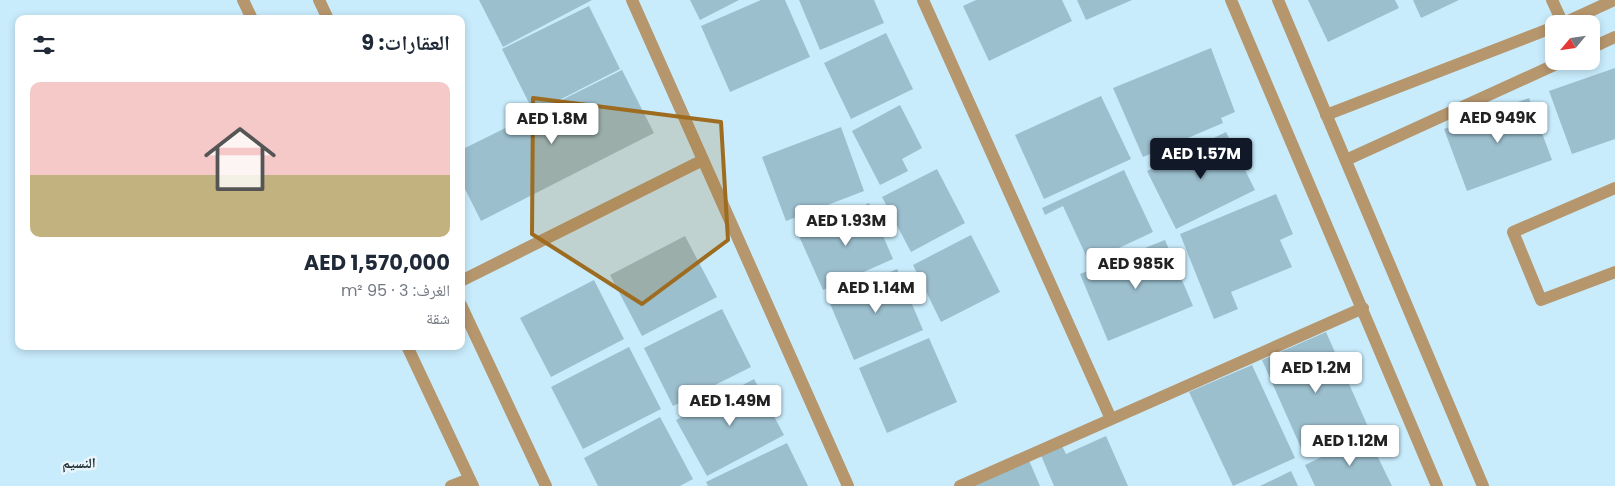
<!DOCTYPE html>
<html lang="ar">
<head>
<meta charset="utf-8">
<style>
	body { margin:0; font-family:Poppins,"Noto Naskh Arabic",sans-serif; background:#f6f6f7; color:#1f2937; direction:rtl; height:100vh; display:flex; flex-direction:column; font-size:19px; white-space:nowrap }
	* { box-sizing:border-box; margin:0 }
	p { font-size:16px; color:#747a83 }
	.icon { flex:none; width:28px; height:28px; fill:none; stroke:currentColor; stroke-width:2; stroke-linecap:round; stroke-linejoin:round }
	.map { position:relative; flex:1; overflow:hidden; direction:ltr }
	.sheet { position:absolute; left:15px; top:15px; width:450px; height:335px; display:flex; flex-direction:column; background:#fff; border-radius:10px; box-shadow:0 2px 8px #0003; direction:rtl }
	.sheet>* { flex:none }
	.needle { width:32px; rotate:241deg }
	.tools { position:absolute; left:1545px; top:15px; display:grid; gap:10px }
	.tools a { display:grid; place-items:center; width:55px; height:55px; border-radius:10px; background:#fff; box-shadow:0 2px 8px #0003; font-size:25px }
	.price { position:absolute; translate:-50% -42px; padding:0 11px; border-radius:5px; background:#fff; color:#222; font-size:16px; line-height:32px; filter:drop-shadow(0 1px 2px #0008) }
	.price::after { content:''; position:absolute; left:50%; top:30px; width:15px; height:11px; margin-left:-8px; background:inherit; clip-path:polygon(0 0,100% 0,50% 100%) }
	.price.selected { background:#111827; color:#fff }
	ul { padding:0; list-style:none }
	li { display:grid; align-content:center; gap:10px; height:265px; padding:0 15px }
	li span { display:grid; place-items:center; height:155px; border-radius:10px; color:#555 }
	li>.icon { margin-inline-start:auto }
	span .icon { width:90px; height:90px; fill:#fffc; stroke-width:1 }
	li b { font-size:21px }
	h2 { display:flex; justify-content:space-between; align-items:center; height:60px; padding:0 15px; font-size:21px }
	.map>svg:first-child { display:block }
	.building { fill:#9cbfce }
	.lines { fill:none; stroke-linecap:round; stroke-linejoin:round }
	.minor { stroke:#b6966d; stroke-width:12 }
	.marked { fill:#9d6c20; fill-opacity:0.2; stroke:#9d6c20; stroke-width:4; stroke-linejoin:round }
	.labels { text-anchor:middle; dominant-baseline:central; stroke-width:5; stroke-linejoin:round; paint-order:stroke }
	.neighbourhood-label { font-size:14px; font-weight:bold; fill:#223036; stroke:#e7f5fb }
</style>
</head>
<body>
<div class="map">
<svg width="1615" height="486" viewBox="0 0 1615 486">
	<rect width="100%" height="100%" fill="#c8ecfc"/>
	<!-- building -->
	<path class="building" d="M479 0H592L503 47Z
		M690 0H739L700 20Z
		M761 0H785L810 57 730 92 701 26Z
		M799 0H874L884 23 820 50Z
		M976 0H1062L1072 21 989 61 963 6Z
		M1077 0H1132L1086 20Z
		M1308 0H1395L1399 8 1328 42Z
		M1413 0H1459L1421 18Z
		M589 6 620 69 534 113 502 49Z
		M886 33 913 89 851 119 824 63Z
		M1211 48 1235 112 1221 118 1223 123 1143 157 1113 88Z
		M1615 68V139L1572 154 1549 91Z
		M622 70 654 133 481 221 461 181V150Z
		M1101 96 1131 159 1044 199 1015 135Z
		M1529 98 1552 160 1467 191 1444 129Z
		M900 105 922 148 902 159 908 171 880 185 852 131Z
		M841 127 864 191 786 221 762 157Z
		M1226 132 1255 190 1176 229 1147 171Z
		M937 169 965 223 911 252 882 197Z
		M1124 170 1153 232 1089 262 1063 206 1045 215 1042 208Z
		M1276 194 1293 234 1280 240 1292 267 1231 292 1238 309 1214 319 1180 234Z
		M869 203 893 259 823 290 799 236Z
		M971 235 1000 292 941 322 913 265Z
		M685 236 717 297 642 336 610 275Z
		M1165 240 1193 306 1108 341 1080 274Z
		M897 269 923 330 854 360 828 299Z
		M594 280 624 339 551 377 520 318Z
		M722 309 751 367 673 406 644 348Z
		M1326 332 1369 429 1305 457 1262 360Z
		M929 338 957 402 887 433 859 368Z
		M629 347 661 409 583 449 551 387Z
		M1252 365 1295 458 1233 486 1189 392Z
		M754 379 784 435 707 476 676 420Z
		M660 417 693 479 680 486H598L584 458Z
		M1367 435 1392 486H1315L1305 465Z
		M1106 436 1128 486H1054L1040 453 1061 444 1066 454Z
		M787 443 808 486H708L706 482Z
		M1028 458 1040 486H970Z
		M1291 471 1298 486H1260Z"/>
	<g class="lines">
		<!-- minor -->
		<path class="minor" d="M243 0 252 19
			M319 0 328 19
			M632 0 848 486
			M923 0 1111 419
			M1231 0 1437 486
			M1278 0 1483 486
			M1552 0 1563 24
			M1562 24 1614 0
			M1591 48 1615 37
			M1326 115 1554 27
			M1346 160 1563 61
			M1615 188 1513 232 1541 300 1615 272
			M461 281 703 160
			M461 305 546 486
			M407 346 473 486
			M451 486 469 479
			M960 486 1363 308"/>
	</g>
	<!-- marked area -->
	<path class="marked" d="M533 98 721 122 728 240 642 304 532 234Z"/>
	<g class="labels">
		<!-- neighbourhood labels -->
		<g class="neighbourhood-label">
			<text x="79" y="463">النسيم</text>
		</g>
	</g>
</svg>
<div class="tools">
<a><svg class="needle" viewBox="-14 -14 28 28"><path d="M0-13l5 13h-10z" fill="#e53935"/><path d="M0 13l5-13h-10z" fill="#747a83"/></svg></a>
</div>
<b class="price" style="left:1498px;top:144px">AED 949K</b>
<b class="price" style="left:552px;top:145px">AED 1.8M</b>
<b class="price selected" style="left:1201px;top:180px">AED 1.57M</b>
<b class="price" style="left:846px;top:247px">AED 1.93M</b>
<b class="price" style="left:1136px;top:290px">AED 985K</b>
<b class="price" style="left:876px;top:314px">AED 1.14M</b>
<b class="price" style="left:1316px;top:394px">AED 1.2M</b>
<b class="price" style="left:730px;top:427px">AED 1.49M</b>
<b class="price" style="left:1350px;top:467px">AED 1.12M</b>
<section class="sheet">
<h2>العقارات: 9<svg class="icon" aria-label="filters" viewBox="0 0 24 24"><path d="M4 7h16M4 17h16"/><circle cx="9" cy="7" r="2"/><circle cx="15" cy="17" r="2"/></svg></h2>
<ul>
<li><span style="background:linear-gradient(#f6c9c9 60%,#c2b280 0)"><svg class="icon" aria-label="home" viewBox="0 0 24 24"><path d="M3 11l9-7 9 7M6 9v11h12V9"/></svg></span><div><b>AED 1,570,000</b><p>الغرف: 3 · 95 m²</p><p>شقة</p></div></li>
</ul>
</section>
</div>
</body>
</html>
